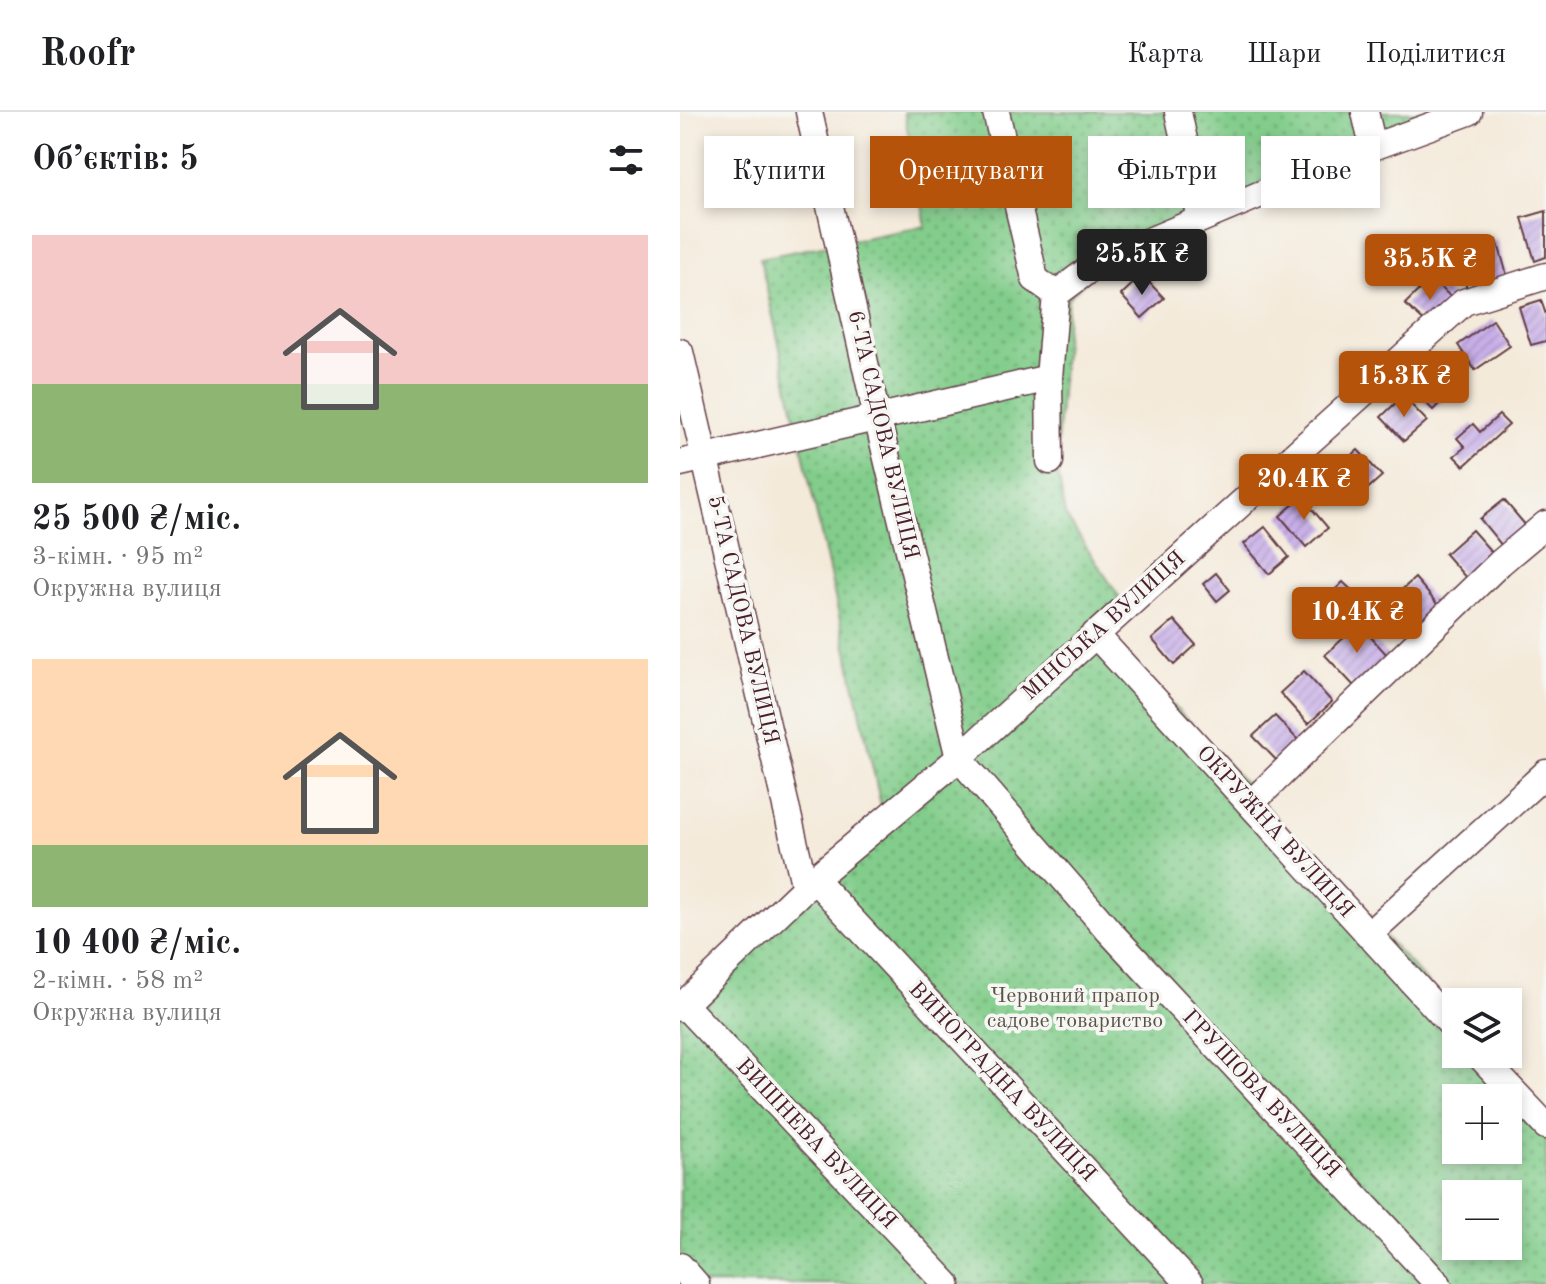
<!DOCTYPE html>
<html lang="uk">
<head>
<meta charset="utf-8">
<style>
	body { margin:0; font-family:"Old Standard TT",serif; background:#f6f6f6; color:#202124; height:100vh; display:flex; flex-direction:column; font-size:30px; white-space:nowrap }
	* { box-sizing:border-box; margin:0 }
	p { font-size:26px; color:#757577 }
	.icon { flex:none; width:44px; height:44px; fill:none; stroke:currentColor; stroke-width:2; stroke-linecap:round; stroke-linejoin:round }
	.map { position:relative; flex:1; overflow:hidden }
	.sheet { display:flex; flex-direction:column; background:#fff; width:680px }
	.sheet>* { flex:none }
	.guide { position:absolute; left:24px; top:24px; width:722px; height:72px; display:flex; gap:16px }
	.buttons { position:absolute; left:762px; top:876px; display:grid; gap:16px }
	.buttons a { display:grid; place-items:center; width:80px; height:80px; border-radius:0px; background:#fff; box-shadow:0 4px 12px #0003; font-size:40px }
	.price { position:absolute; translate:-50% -68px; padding:0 18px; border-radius:8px; background:#b45309; color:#fff; font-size:26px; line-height:52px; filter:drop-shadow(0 2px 4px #0008) }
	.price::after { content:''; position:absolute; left:50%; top:48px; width:24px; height:18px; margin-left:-12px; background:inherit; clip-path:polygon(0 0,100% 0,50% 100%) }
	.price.active { background:#222; color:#fff }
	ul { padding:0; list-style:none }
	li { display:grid; align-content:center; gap:16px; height:424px; padding:0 32px }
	li span { display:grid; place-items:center; height:248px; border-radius:0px; color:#555 }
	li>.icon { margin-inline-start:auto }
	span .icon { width:144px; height:144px; fill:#fffc; stroke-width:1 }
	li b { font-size:34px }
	h2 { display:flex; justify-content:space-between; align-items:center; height:96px; padding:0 32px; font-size:34px }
	.tag { padding:0 28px; border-radius:0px; background:#fff; box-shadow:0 4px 12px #0003; font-size:28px; line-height:72px }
	.tag.active { background:#b45309; color:#fff }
	header { display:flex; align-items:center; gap:48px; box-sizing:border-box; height:112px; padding:0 40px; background:#fff; border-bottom:2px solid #e0e0e0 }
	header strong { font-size:38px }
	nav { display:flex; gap:44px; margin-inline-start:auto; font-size:28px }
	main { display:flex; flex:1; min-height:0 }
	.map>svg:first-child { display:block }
	.park { fill:url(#park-dots); stroke:#66765b; stroke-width:2; fill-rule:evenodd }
	.building { fill:url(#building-hatch) }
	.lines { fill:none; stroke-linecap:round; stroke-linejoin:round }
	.minor-casing { stroke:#643d45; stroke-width:29 }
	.minor { stroke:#fff; stroke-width:26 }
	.labels { text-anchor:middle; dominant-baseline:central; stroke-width:7; stroke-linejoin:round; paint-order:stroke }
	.street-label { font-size:22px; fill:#4a1f2b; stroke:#f6f6f2 }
	.park-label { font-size:22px; fill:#5b5348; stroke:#f6f6f2 }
</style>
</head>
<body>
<header>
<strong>Roofr</strong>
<nav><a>Карта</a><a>Шари</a><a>Поділитися</a></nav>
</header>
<main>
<section class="sheet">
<h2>Об’єктів: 5<svg class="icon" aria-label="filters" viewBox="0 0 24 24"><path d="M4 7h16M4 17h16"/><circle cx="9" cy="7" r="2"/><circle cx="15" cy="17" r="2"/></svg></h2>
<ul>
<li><span style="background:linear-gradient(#f6c9c9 60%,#8fb573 0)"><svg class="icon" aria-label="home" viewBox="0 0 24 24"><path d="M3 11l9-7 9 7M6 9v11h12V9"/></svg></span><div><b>25 500 ₴/міс.</b><p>3-кімн. · 95 m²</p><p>Окружна вулиця</p></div></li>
<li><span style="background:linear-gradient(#ffd9b3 75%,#8fb573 0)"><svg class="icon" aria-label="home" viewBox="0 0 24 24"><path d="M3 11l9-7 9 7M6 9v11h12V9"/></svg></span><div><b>10 400 ₴/міс.</b><p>2-кімн. · 58 m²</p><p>Окружна вулиця</p></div></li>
</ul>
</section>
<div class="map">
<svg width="866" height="1172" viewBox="0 0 866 1172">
	<defs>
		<pattern id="park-dots" width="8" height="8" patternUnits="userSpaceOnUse" patternTransform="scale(2)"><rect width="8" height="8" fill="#82cd8b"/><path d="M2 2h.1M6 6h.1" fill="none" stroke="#6ca672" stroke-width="1.8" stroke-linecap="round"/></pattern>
		<pattern id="building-hatch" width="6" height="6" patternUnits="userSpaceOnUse" patternTransform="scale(2)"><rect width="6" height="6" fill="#c8afe8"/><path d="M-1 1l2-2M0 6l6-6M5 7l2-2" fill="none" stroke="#ad96c7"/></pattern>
	</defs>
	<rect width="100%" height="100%" fill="#f6f6f2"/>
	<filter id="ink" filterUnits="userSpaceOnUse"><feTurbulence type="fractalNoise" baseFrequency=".0125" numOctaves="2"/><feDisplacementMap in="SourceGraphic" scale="16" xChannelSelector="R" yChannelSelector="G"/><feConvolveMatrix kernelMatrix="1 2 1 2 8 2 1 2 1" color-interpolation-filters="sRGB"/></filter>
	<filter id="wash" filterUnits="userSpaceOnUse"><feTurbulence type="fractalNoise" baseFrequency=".006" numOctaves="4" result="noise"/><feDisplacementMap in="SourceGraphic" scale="32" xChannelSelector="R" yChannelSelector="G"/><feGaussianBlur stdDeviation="1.8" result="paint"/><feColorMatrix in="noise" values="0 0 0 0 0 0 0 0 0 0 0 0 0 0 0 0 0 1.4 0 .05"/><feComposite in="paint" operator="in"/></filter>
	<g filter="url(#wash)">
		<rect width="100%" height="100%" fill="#f4eada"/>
		<!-- park -->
		<path class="park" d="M224 0H802L688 40 421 153 388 186 376 348 385 403 442 489 426 520 776 902V942H813L866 1000V1172H0V899L202 698 80 146 246 114ZM776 986H828V1038H776ZM776 1082H828V1134H776Z"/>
		<g id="blocks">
			<!-- building -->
			<path class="building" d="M866 99V145L855 149 842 106Z
				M817 128 829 170 788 181 777 139Z
				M462 163 484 186 462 206 441 183Z
				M751 166 774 188 749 214 725 192Z
				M861 188 866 203V229L851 233 839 195Z
				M813 208 830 234 795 258 778 233Z
				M753 255 775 276 753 298 732 277Z
				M723 284 747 309 724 329 701 305Z
				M819 303 829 313 784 354 774 344 785 335 777 326 793 312 800 320Z
				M678 338 702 364 676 387 652 361Z
				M622 385 648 416 626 435 600 404Z
				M824 388 847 415 823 435 800 407Z
				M585 415 609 445 589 462 564 432Z
				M792 418 815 444 788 468 765 442Z
				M536 461 550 478 537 489 523 472Z
				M735 466 759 494 732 518 708 490Z
				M663 470 681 487 666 503 648 485Z
				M494 508 516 533 494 553 472 527Z
				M679 512 708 544 675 575 645 543Z
				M624 559 652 590 628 612 600 581Z
				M595 604 620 630 599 651 573 624Z"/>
		</g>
	</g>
	<g filter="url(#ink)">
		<use href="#blocks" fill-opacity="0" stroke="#643d45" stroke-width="2"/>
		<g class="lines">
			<defs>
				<path id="minor" d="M129 0 197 305 279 646 429 819 758 1172
					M316 0 355 167 376 182
					M498 0 521 107
					M685 0 693 35
					M0 240 125 776
					M370 349 369 266 376 182 419 150 693 35 789 0
					M0 351 369 266
					M415 522 776 918
					M571 691 820 451 866 412
					M134 767 510 1172
					M688 823 866 661
					M4 893 267 1172
					M0 896 134 767 279 646 784 190 866 164
					M798 942 866 1014
					M0 1154 16 1172"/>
			</defs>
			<!-- minor casing -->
			<use href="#minor" class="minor-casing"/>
			<!-- minor -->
			<use href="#minor" class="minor"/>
		</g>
	</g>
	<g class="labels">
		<!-- street labels -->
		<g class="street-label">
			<text transform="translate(203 323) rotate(77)">6-ТА САДОВА ВУЛИЦЯ</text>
			<text transform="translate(63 508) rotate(77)">5-ТА САДОВА ВУЛИЦЯ</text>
			<text transform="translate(424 514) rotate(-42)">МІНСЬКА ВУЛИЦЯ</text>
			<text transform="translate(595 720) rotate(48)">ОКРУЖНА ВУЛИЦЯ</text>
			<text transform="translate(322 970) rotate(47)">ВИНОГРАДНА ВУЛИЦЯ</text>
			<text transform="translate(581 982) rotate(47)">ГРУШОВА ВУЛИЦЯ</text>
			<text transform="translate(136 1032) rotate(47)">ВИШНЕВА ВУЛИЦЯ</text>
		</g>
		<!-- park labels -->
		<g class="park-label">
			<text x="395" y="884">Червоний прапор<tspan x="395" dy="25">садове товариство</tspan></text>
		</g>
	</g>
</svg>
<div class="buttons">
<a><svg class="icon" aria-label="layers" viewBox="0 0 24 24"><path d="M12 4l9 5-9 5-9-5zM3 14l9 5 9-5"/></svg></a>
<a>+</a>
<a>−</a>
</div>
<b class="price active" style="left:462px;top:185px">25.5K ₴</b>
<b class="price" style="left:750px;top:190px">35.5K ₴</b>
<b class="price" style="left:724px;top:307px">15.3K ₴</b>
<b class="price" style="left:624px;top:410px">20.4K ₴</b>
<b class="price" style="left:677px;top:543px">10.4K ₴</b>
<div class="guide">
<a class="tag">Купити</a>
<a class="tag active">Орендувати</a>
<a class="tag">Фільтри</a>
<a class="tag">Нове</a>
</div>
</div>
</main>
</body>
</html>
